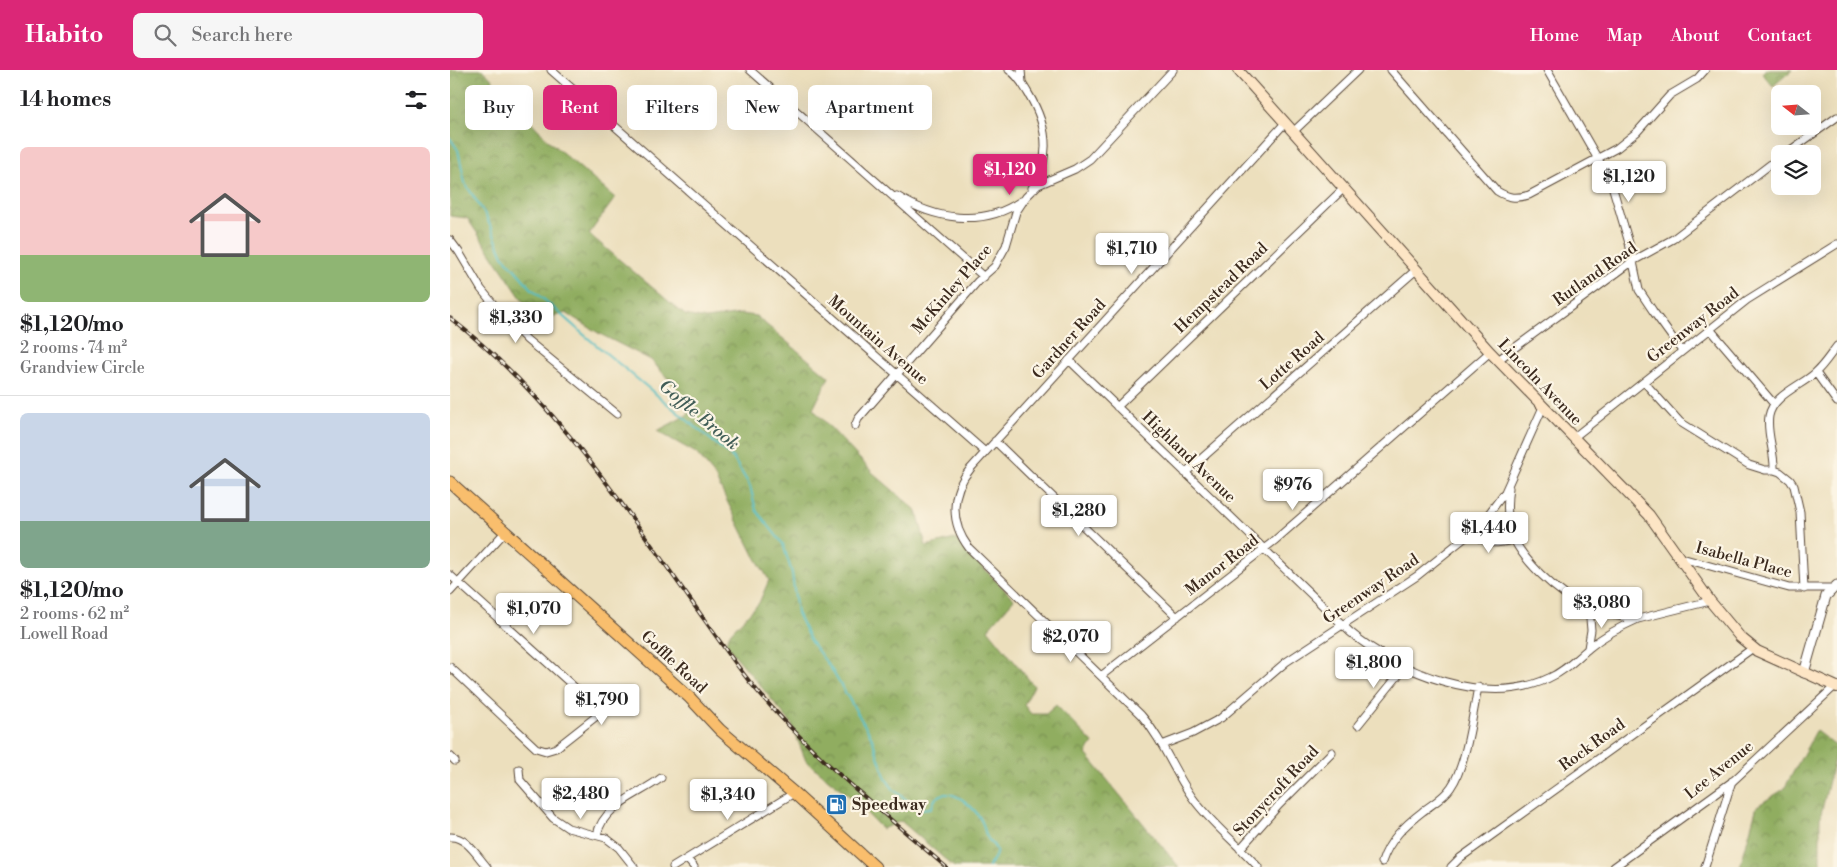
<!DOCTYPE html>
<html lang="en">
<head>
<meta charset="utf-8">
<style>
	body { margin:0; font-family:"Libre Bodoni",serif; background:#f6f6f6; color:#202124; height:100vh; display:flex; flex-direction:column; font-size:19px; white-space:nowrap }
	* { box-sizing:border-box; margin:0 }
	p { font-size:16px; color:#757577 }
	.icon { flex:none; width:28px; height:28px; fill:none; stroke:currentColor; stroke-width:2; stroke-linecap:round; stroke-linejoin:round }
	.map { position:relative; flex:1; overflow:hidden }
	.panel { display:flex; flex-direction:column; background:#fff; width:450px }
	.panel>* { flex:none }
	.top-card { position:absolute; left:15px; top:15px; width:475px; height:45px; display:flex; gap:10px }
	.needle { width:32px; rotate:287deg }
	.fabs { position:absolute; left:1321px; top:15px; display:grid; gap:10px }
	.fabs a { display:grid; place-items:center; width:50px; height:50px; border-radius:8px; background:#fff; box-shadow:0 5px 20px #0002; font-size:25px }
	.price { position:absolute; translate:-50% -42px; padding:0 11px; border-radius:5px; background:#fff; color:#222; font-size:16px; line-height:32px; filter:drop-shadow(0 1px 2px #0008) }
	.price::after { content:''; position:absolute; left:50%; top:30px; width:15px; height:11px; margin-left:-8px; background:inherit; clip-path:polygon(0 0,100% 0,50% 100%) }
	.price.selected { background:#db2777; color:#fff }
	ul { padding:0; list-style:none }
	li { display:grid; align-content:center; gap:10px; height:265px; padding:0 20px }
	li+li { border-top:1px solid #e0e0e0 }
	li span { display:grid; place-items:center; height:155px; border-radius:8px; color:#555 }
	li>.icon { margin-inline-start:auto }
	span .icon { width:90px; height:90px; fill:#fffc; stroke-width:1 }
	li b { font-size:21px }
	h2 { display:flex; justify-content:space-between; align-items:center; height:60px; padding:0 20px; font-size:21px }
	.tag { padding:0 18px; border-radius:8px; background:#fff; box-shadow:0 5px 20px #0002; font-size:18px; line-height:45px }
	.tag.selected { background:#db2777; color:#fff }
	header { display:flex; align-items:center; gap:30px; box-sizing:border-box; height:70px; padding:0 25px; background:#db2777; color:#fff }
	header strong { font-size:24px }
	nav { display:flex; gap:28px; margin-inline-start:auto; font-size:18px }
	.search { width:350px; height:45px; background:#f6f6f6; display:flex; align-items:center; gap:12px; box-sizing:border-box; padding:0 18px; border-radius:8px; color:#757577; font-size:19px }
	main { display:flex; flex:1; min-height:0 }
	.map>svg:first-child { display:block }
	.forest { fill:url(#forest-crowns); stroke:#666c3f }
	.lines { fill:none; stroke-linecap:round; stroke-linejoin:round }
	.stream { stroke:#4dbcc2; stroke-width:2 }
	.minor-casing { stroke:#564536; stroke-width:9 }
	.tertiary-casing { stroke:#564536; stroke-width:11 }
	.secondary-casing { stroke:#564536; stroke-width:12 }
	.primary-casing { stroke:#564536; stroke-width:13 }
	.minor { stroke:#fff; stroke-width:7 }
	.tertiary { stroke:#fff; stroke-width:9 }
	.secondary { stroke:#fde5c5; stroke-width:10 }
	.primary { stroke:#f9be6d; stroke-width:11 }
	.rail-casing { stroke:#3b2a1e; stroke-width:4 }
	.rail { stroke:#fcf5e5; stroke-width:2; stroke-dasharray:5.5; stroke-linecap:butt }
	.labels { text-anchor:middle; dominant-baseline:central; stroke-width:4.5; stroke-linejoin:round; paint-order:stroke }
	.street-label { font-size:16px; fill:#3b2a1e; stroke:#fcf5e5 }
	.poi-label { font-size:16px; font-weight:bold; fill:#3b2a1e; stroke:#fcf5e5; text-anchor:start }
	.water-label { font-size:18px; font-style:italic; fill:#415d57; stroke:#fcf5e5 }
</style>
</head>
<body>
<header>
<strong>Habito</strong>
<div class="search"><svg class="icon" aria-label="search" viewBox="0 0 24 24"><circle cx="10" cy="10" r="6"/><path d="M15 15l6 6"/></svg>Search here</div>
<nav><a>Home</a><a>Map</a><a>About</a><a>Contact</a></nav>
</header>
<main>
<section class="panel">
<h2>14 homes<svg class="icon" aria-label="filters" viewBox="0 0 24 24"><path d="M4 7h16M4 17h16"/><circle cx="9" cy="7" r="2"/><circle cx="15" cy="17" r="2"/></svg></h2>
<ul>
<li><span style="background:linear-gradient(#f6c9c9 70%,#8fb573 0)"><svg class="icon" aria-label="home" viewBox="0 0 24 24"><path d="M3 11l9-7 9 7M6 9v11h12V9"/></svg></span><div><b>$1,120/mo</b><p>2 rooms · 74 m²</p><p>Grandview Circle</p></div></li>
<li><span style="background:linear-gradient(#c9d6e8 70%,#7fa58c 0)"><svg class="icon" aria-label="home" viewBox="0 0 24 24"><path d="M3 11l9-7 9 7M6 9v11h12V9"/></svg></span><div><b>$1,120/mo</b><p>2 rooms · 62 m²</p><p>Lowell Road</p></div></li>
</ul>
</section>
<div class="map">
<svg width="1387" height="797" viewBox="0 0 1387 797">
	<defs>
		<pattern id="forest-crowns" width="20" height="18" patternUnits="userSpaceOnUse" patternTransform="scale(1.25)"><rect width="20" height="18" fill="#90ad60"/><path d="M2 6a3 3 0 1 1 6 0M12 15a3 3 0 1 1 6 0" fill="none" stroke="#778d4f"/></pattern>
	</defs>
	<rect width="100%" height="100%" fill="#fcf5e5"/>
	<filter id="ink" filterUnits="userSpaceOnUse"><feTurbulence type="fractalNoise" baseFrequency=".02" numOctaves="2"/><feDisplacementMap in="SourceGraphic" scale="10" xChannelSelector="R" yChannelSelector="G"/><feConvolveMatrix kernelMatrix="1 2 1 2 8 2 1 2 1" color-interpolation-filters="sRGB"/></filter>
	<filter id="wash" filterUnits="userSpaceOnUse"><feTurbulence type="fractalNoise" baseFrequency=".0096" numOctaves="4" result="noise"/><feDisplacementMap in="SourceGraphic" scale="20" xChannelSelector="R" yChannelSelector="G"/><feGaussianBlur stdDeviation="1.12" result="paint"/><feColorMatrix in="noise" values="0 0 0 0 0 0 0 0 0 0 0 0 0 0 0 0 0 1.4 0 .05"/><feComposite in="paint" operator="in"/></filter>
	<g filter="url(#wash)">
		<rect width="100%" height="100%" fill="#ecdfbd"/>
		<!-- forest -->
		<path class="forest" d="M0 0H33L99 71 165 128 139 164 235 245 256 249 291 244 306 246 379 307 363 339 423 403 467 441 476 476 505 469 564 529 538 559 584 616 574 635 581 644H596L606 635 643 673 636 684 729 797H504L451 751 432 759 402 728 356 691 341 653 275 573 281 562 309 533 319 510 304 485 263 403 246 383 207 361 239 344 238 331 201 290 150 264 116 243 101 247 88 253 17 148 0 146Z
			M1315 0H1342L1323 16 1312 3Z
			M1366 661 1387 677 1370 748V797H1290L1307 736 1334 719Z"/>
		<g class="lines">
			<!-- stream -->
			<path class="stream" d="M0 68 8 80 15 113 36 146 53 186 82 219 133 264 283 388 300 416 306 440 333 474 342 503 347 543 361 572 380 597 421 666 436 709 444 720 468 739 481 738C483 735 484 730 486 728 502 715 526 738 532 752 535 757 534 763 537 767 539 772 545 775 546 780 548 786 541 791 539 797"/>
		</g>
	</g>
	<g filter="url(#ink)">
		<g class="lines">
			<defs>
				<path id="minor" d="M101 0 535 382
					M300 0 534 207
					M559 0C568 5 573 15 578 23 597 54 603 86 582 118
					M571 0 572 12
					M941 0 1047 121C1058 128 1066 129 1079 125L1167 78 1187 62 1220 25 1247 9 1255 0
					M1097 0 1161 112 1179 173 1189 220 1203 241 1232 281
					M843 62 908 0
					M1335 84 1387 47
					M447 126C484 149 532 158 571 131
					M0 170 9 182 31 219 54 247 77 270 167 344
					M1260 259 1324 334
					M619 290 900 562C949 603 1037 638 1099 608 1115 601 1126 589 1139 578 1153 566 1170 557 1188 549L1260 531
					M1048 290 1183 191 1223 169 1330 87
					M1366 303 1387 332
					M1194 312 1230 352 1299 395 1315 400H1324L1330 402 1340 410 1344 416 1350 442 1354 519
					M667 337 893 119
					M405 356 408 349 528 211 545 196 556 176 566 142 576 127 588 115 625 99 640 89 723 0
					M1123 368 1297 230 1387 174
					M545 371 727 547
					M1324 400C1325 382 1316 363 1319 346 1323 325 1351 316 1365 303 1374 295 1380 285 1387 276
					M735 403 966 200
					M1059 418C1057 430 1057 443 1059 456 1067 488 1108 524 1137 537 1153 544 1170 547 1186 549
					M1022 462C1039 476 1044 474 1064 470
					M1228 487 1339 518H1383
					M0 505 152 642
					M0 522 55 462
					M1138 578 1141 560 1139 538
					M0 597 86 678 96 681 106 678 181 619
					M651 606 824 471 1040 282
					M908 655 955 597
					M712 675 743 663 771 648 836 592 967 506 1022 462 1037 446 1055 422 1093 337
					M0 686 5 691
					M69 699 70 710 103 748 118 758 156 768 169 778 184 797
					M147 765C153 735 189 725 211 708
					M0 767C16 766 27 786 37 797
					M790 779 829 735 882 682
					M237 789 244 797
					M932 792C939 770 955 755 972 742 982 734 994 728 1001 717 1016 696 1023 643 1028 617
					M223 797 344 723
					M808 797C787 773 761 754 742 727 723 700 713 670 691 645L519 478C500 453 500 423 521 398L835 53
					M1001 797 1010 788 1303 578
					M1164 797 1283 711 1385 616
					M1255 797 1282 711"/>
				<path id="tertiary" d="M1354 603 1376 526 1387 515"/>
				<path id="secondary" d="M788 0 1040 282 1199 445 1260 531 1290 567 1307 581 1387 617"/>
				<path id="primary" d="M0 412 240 628 270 660 344 723 425 797"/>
			</defs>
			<!-- minor casing -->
			<use href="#minor" class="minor-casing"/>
			<!-- tertiary casing -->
			<use href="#tertiary" class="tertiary-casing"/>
			<!-- secondary casing -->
			<use href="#secondary" class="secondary-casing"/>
			<!-- primary casing -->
			<use href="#primary" class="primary-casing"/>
			<!-- minor -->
			<use href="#minor" class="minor"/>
			<!-- tertiary -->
			<use href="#tertiary" class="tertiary"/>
			<!-- secondary -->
			<use href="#secondary" class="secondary"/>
			<!-- primary -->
			<use href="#primary" class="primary"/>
			<defs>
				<path id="rail" d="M0 248C99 324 168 428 239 528 259 556 278 584 299 611 356 681 428 738 496 797"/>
			</defs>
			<!-- rail casing -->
			<use href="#rail" class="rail-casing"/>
			<!-- rail -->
			<use href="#rail" class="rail"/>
		</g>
	</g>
	<!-- icons -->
	<defs>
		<symbol id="fuel-square" viewBox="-11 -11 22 22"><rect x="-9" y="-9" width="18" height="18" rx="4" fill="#1f6fb2" stroke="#fcf5e5"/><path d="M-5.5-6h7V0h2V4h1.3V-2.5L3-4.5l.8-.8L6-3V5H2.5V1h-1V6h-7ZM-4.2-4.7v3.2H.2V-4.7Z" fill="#fff"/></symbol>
	</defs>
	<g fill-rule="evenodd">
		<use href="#fuel-square" x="374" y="722" width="25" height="25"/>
	</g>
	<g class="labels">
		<!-- street labels -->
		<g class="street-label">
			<text transform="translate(1145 204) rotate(-35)">Rutland Road</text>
			<text transform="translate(771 218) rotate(-44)">Hempstead Road</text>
			<text transform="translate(502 219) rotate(-49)">McKinley Place</text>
			<text transform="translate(1243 255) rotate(-38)">Greenway Road</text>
			<text transform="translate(619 269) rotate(-48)">Gardner Road</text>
			<text transform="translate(428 270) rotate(41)">Mountain Avenue</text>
			<text transform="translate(842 291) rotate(-41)">Lotte Road</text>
			<text transform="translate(1090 312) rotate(46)">Lincoln Avenue</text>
			<text transform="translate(739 387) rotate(44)">Highland Avenue</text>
			<text transform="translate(1294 490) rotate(15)">Isabella Place</text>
			<text transform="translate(772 495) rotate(-38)">Manor Road</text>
			<text transform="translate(921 519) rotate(-34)">Greenway Road</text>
			<text transform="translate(224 592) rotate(43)">Goffle Road</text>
			<text transform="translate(1142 675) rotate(-36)">Rock Road</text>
			<text transform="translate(1269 700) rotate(-39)">Lee Avenue</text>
			<text transform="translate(826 721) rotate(-47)">Stonycroft Road</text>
		</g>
		<!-- poi labels -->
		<g class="poi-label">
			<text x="402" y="735">Speedway</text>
		</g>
		<!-- water labels -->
		<g class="water-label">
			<text transform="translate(249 345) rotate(40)">Goffle Brook</text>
		</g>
	</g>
</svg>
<div class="fabs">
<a><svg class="needle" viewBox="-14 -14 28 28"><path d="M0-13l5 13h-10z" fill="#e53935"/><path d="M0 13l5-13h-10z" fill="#757577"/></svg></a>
<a><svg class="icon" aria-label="layers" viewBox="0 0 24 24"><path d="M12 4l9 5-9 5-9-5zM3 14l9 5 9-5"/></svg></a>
</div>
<b class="price selected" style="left:560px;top:126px">$1,120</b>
<b class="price" style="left:1179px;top:133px">$1,120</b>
<b class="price" style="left:682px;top:205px">$1,710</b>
<b class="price" style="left:66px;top:274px">$1,330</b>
<b class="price" style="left:843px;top:441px">$976</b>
<b class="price" style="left:629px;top:467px">$1,280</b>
<b class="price" style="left:1039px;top:484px">$1,440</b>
<b class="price" style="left:1152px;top:559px">$3,080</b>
<b class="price" style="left:84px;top:565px">$1,070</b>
<b class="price" style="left:621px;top:593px">$2,070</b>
<b class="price" style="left:924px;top:619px">$1,800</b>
<b class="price" style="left:152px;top:656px">$1,790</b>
<b class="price" style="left:131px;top:750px">$2,480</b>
<b class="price" style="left:278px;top:751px">$1,340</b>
<div class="top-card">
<a class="tag">Buy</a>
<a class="tag selected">Rent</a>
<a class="tag">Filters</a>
<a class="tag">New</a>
<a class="tag">Apartment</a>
</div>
</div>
</main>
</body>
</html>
